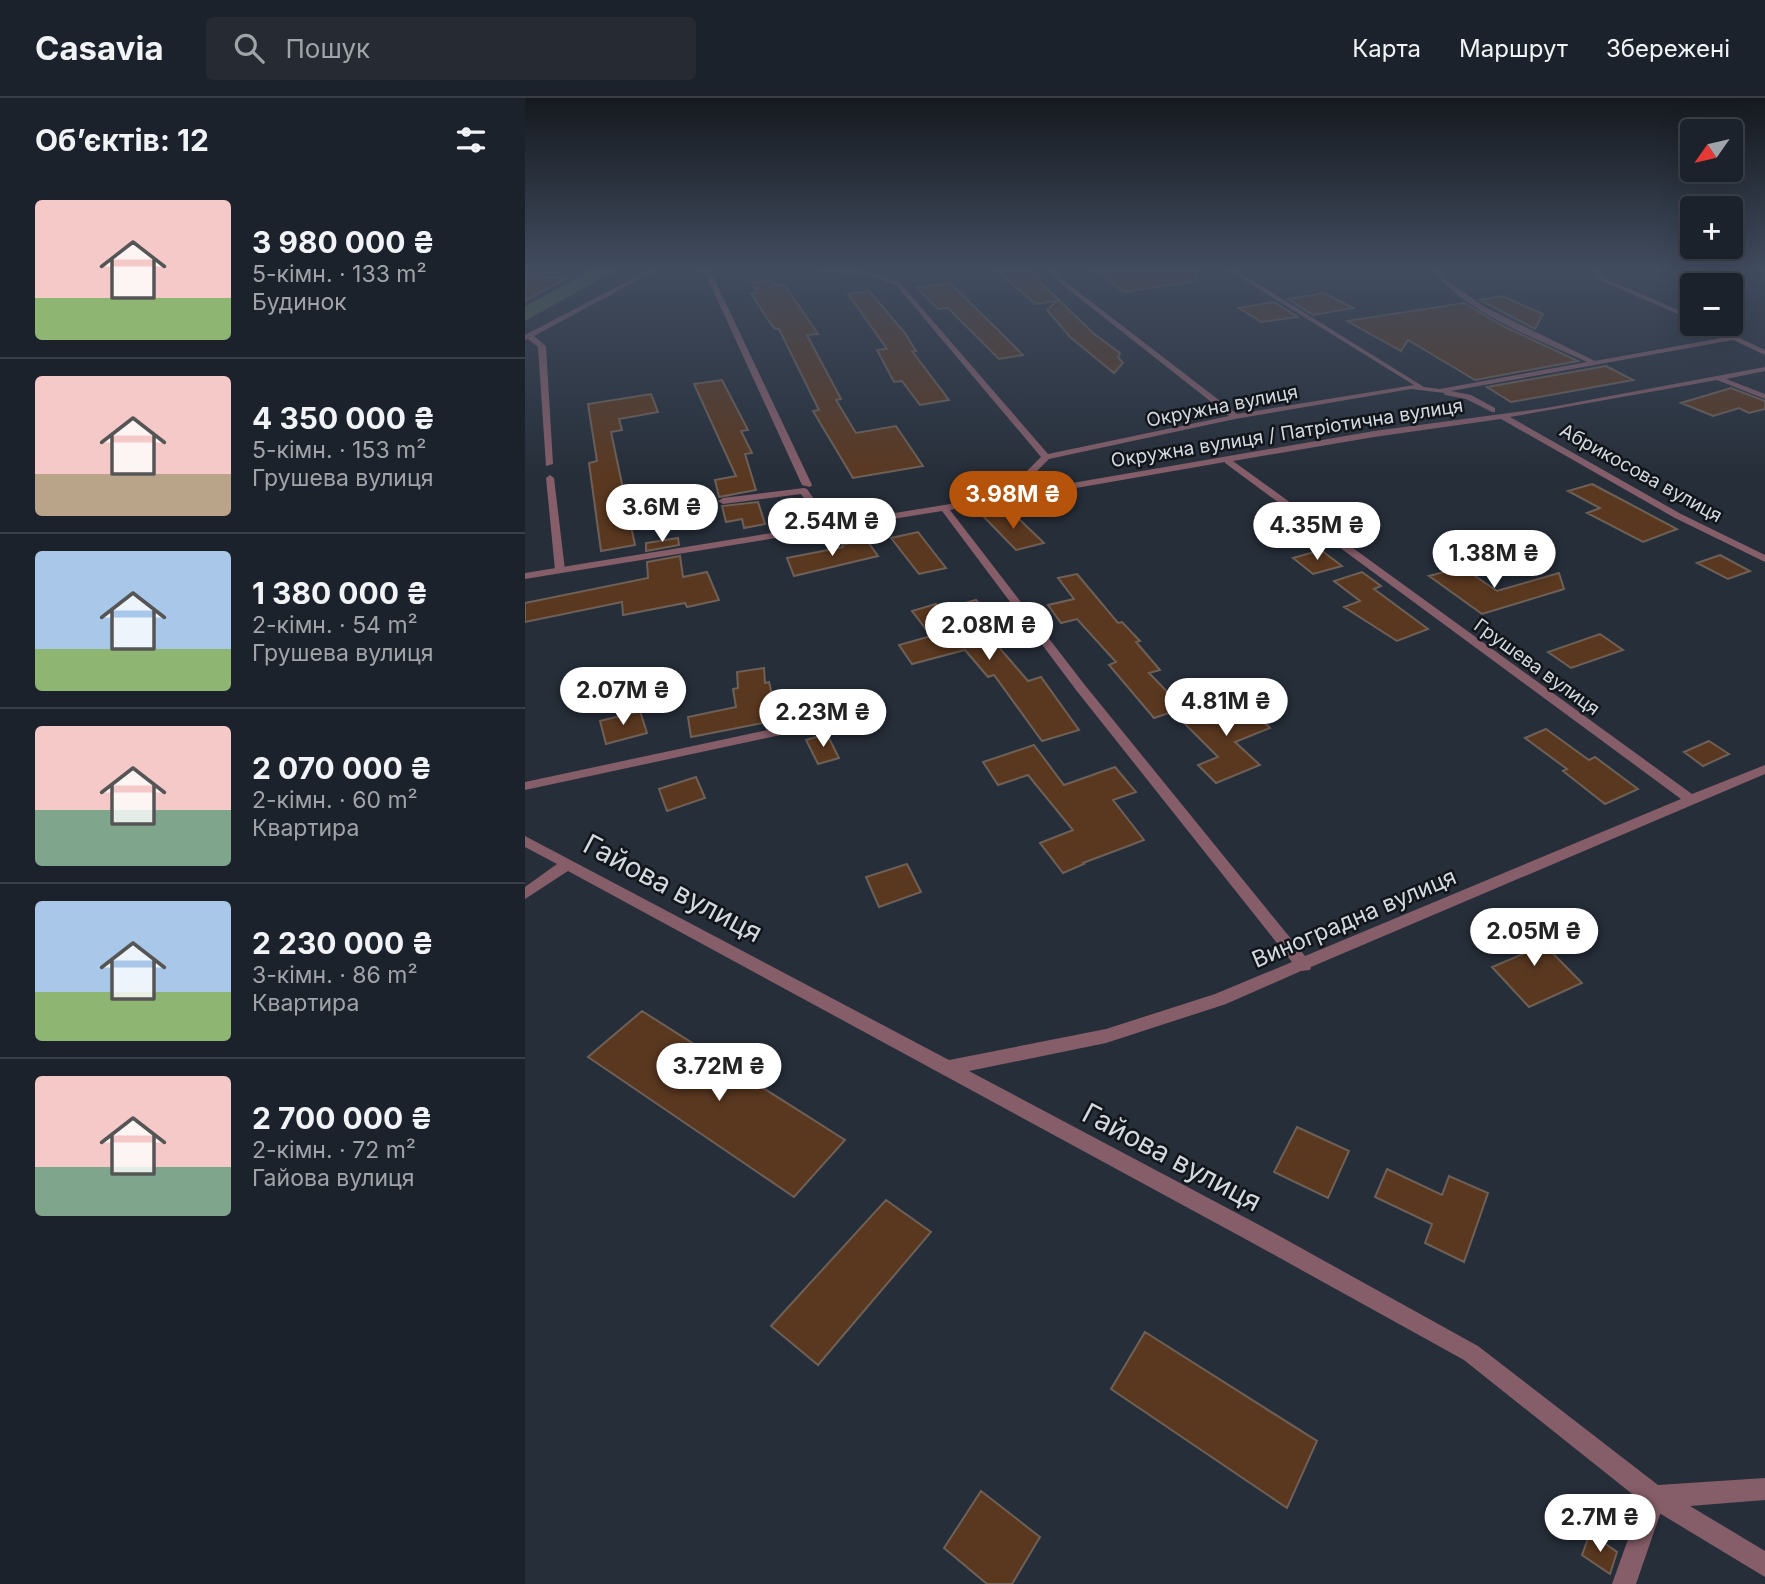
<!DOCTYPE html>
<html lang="uk">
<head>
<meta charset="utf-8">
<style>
	body { margin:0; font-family:Inter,sans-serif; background:#252a33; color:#f1f3f6; height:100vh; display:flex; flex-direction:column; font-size:26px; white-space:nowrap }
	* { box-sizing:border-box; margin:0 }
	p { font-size:23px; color:#a0a4a9 }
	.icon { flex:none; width:38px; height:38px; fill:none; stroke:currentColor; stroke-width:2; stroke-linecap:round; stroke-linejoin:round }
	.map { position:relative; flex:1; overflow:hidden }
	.panel { display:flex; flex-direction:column; background:#1c222b; width:525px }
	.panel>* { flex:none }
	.needle { width:46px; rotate:236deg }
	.tools { position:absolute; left:1155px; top:21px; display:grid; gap:14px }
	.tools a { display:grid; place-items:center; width:63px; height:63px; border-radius:7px; background:#1c222b; box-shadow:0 7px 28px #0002,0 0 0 2px #3a3f47; font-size:35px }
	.price { position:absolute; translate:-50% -60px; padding:0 16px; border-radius:24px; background:#fff; color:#222; font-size:23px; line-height:46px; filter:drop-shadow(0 2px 4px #0008) }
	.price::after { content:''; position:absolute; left:50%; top:42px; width:21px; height:16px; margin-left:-10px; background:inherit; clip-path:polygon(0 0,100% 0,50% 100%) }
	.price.active { background:#b45309; color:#fff }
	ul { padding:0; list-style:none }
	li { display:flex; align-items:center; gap:21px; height:175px; padding:0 35px }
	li+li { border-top:2px solid #3a3f47 }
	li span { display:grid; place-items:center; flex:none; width:196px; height:140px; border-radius:7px; color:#555 }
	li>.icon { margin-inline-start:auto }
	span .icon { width:84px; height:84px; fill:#fffc; stroke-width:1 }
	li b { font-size:30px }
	h2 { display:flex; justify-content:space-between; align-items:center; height:84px; padding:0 35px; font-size:30px }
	header { display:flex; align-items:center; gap:42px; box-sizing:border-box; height:98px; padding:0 35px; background:#1c222b; border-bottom:2px solid #3a3f47 }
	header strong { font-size:33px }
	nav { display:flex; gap:38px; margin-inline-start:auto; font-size:24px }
	.search { width:490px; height:63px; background:#252a33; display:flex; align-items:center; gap:18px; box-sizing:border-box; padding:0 24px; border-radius:7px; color:#a0a4a9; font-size:26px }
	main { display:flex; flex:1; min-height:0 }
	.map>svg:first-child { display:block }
	.forest { fill:#556742 }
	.building { fill:#5a3820; stroke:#6e6057; stroke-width:2 }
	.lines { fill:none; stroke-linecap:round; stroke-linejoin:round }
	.lane { fill:#865e6a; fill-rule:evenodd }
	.street { fill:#865e6a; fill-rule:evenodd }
	.labels { text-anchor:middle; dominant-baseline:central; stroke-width:5; stroke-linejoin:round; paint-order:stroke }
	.far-street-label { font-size:19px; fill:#d3d9e0; stroke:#12161b }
	.street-label { font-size:23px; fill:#d3d9e0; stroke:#12161b }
	.near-street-label { font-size:28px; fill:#d3d9e0; stroke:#12161b }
</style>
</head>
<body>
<header>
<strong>Casavia</strong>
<div class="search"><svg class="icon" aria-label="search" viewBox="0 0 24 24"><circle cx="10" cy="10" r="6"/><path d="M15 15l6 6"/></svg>Пошук</div>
<nav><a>Карта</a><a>Маршрут</a><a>Збережені</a></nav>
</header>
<main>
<section class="panel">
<h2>Об’єктів: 12<svg class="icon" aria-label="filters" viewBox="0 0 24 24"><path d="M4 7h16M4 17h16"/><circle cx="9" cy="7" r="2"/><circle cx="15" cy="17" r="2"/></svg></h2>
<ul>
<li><span style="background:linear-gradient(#f6c9c9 70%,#8fb573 0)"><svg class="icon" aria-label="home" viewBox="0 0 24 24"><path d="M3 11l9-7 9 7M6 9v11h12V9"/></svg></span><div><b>3 980 000 ₴</b><p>5-кімн. · 133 m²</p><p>Будинок</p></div></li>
<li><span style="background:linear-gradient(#f6c9c9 70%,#b9a48a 0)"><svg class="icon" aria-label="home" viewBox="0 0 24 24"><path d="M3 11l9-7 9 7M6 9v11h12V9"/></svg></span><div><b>4 350 000 ₴</b><p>5-кімн. · 153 m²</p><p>Грушева вулиця</p></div></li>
<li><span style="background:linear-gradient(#a9c7e8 70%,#8fb573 0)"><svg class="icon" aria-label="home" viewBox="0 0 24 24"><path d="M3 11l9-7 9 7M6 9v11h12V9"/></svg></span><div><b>1 380 000 ₴</b><p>2-кімн. · 54 m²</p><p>Грушева вулиця</p></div></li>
<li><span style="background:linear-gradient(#f6c9c9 60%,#7fa58c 0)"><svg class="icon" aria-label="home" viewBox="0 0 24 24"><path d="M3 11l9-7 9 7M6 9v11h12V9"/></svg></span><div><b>2 070 000 ₴</b><p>2-кімн. · 60 m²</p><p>Квартира</p></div></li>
<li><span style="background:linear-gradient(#a9c7e8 65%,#8fb573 0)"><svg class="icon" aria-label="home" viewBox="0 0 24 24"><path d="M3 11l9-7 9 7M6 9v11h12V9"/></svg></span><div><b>2 230 000 ₴</b><p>3-кімн. · 86 m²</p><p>Квартира</p></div></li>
<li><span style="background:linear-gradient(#f6c9c9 65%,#7fa58c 0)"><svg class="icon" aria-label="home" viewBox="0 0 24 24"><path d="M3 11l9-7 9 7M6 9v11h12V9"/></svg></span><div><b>2 700 000 ₴</b><p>2-кімн. · 72 m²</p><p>Гайова вулиця</p></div></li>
</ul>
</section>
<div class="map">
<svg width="1240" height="1486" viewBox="0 0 1240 1486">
	<rect width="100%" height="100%" fill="#262e39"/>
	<!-- forest -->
	<path class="forest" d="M67 172H91L0 223V208Z"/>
	<!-- building -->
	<path class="building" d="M472 172H503L568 235 595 255 593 259 598 265 589 275 545 239 522 212 532 203 510 206Z
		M568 172H670L671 183 599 194Z
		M0 178 42 180 0 203Z
		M247 182 250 187 259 186 293 236 282 237 316 301 311 302 331 335 371 328 398 368 328 380 288 313 294 312 254 231H250L245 225 226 195H232L227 185Z
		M425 185 475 234 498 257 474 261 423 210 413 211 392 190Z
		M344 193 380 235 391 253H387L424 302 395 307 377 283 369 284 352 252 362 251 323 196Z
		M799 195 828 210 788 217 763 201Z
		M977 198 1018 216 1010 231 955 202Z
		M749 204 773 219 736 224 714 210Z
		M939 205 978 228 1053 263 950 282 883 242 876 253 822 223Z
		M1081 268 1108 282 986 304 962 289Z
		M197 282 223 332 216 333 227 355 220 356 231 392 194 399 190 382 211 378 169 286Z
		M1206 290 1240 303V311L1224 315 1214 310 1188 318 1156 305Z
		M126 296 133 314 94 321 97 332 86 334 110 447 76 453 64 365 72 363 63 306Z
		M1067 386 1086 396 1152 431 1118 444 1062 415 1075 410 1043 393Z
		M233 404 240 426 219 430 217 421 201 424 197 408Z
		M480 413 488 421 493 420 519 445 491 452 458 418Z
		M393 434 421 470 394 476 366 440Z
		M153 440 154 447 121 453V445Z
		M341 441 353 458 269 478 262 460 318 449 317 447Z
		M796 452 817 468 788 476 768 460Z
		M1195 457 1225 473 1203 481 1172 465Z
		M155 458 158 479 182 474 194 502 162 509 160 505 98 517 97 504 0 524V505L123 480 122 464Z
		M937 469 972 493 1034 475 1039 491 957 516 904 478Z
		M837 474 856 488 849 491 903 531 872 543 819 509 835 503 809 483Z
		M552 476 593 525 597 524 615 543 611 544 635 572 624 575 658 610 629 620 584 567 591 564 552 521 536 525 523 507 549 501 533 480Z
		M451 502 486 542 472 547 503 583 516 579 554 632 517 643 469 577 463 579 440 552 387 566 374 547 406 538 387 513 411 506 415 512Z
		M1075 536 1098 552 1046 570 1023 554Z
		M239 570 240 585 244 584 253 622 166 639 163 619 211 609 208 591 213 590 212 574Z
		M714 601 745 630 710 644 735 667 691 685 673 667 693 659 656 622Z
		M115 613 122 635 81 646 75 623Z
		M1021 631 1064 662 1070 659 1113 691 1080 706 1038 673 1042 671 1000 640Z
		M302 636 314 660 293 666 281 642Z
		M1184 643 1204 656 1178 668 1159 654Z
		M509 647 539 687 590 669 611 694 588 702 619 742 558 765 559 766 538 775 515 745 548 732 503 677 473 687 458 664Z
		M171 679 180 700 142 713 134 691Z
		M382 766 396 794 354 809 341 779Z
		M997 824 1057 885 1004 909 967 869 998 856 976 833Z
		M117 913 320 1042 269 1099 63 959Z
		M772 1029 824 1053 803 1100 749 1074Z
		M862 1071 917 1097 924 1078 963 1095 939 1164 900 1145 907 1126 850 1099Z
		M361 1102 406 1134 293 1267 246 1228Z
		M620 1234 792 1343 762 1410 586 1291Z
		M456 1393 515 1439 487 1486H462L419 1450Z
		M1065 1435 1092 1454 1085 1476 1057 1457Z"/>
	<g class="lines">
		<!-- lane -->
		<path class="lane" d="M25 377 29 380 40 472 35 475 30 472 21 380Z
			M279 390 282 391 309 430 307 432H301L276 396 198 406 193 403 198 400Z
			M1129 1387 1137 1391 1141 1399 1111 1486H1087L1121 1391Z"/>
		<!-- street -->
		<path class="street" d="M124 172H132L9 238 21 248 28 366 21 368 13 249 3 241 0 242V237Z
			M175 172H183L187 176 287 387 285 389 277 387 181 177Z
			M293 172C322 172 348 172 375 185L523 356 704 318 534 184 525 172H531L538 182 712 316 889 287 703 172H711L899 289 915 291 1062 264C1013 241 941 216 908 172H914L922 183 960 209 1070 263 1202 239 1176 226H1184L1240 252V257L1208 242 926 293 946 297 970 310V314H967L941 301 920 297 919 295 886 291 710 321 524 361 499 386 501 393 849 333 1021 310 1240 269V273L1201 281 1240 296V301L1192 282 985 319 1156 416 1240 457V464L1150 420 976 321 849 339 708 363 1167 696 1240 667V676L786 869 785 872 776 873 701 906 581 945 444 973 738 1129 953 1248 1133 1387 1240 1380V1402L1165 1408 1240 1453V1479L1121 1407 939 1262 724 1143 43 773 0 801V789L32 766 0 749V738L424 962 581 931 690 896 767 864 551 592 417 413 0 481V475L493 395 489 386 516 359 371 187 345 178ZM700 364V365L1156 701 780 858 559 586 425 412Z
			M1069 172H1075L1079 180 1167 218V222L1074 182Z
			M289 622 293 623 295 626 293 629 0 692V684Z"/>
	</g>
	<!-- sky -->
	<linearGradient id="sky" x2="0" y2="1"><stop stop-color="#15191f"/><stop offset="0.45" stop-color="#414c5f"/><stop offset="1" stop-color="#414c5f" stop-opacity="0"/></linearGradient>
	<rect width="1240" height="380" fill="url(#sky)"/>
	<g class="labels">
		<!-- far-street labels -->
		<g class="far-street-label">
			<text transform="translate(697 308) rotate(-11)">Окружна вулиця</text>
			<text transform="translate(762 335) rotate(-9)">Окружна вулиця / Патріотична вулиця</text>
			<text transform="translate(1116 375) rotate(29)">Абрикосова вулиця</text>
			<text transform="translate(1012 569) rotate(36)">Грушева вулиця</text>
		</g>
		<!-- street labels -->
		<g class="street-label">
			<text transform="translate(829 820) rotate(-23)">Виноградна вулиця</text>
		</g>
		<!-- near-street labels -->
		<g class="near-street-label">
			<text transform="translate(148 790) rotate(28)">Гайова вулиця</text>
			<text transform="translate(647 1059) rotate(28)">Гайова вулиця</text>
		</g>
	</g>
</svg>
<div class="tools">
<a><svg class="needle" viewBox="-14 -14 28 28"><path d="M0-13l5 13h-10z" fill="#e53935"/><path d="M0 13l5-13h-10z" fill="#a0a4a9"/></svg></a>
<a>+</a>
<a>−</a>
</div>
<b class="price active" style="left:488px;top:433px">3.98M ₴</b>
<b class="price" style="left:137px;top:446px">3.6M ₴</b>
<b class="price" style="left:307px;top:460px">2.54M ₴</b>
<b class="price" style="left:792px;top:464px">4.35M ₴</b>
<b class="price" style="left:969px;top:492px">1.38M ₴</b>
<b class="price" style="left:464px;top:564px">2.08M ₴</b>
<b class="price" style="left:98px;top:629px">2.07M ₴</b>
<b class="price" style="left:701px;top:640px">4.81M ₴</b>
<b class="price" style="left:298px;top:651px">2.23M ₴</b>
<b class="price" style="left:1009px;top:870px">2.05M ₴</b>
<b class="price" style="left:194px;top:1005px">3.72M ₴</b>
<b class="price" style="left:1075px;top:1456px">2.7M ₴</b>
</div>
</main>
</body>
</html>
